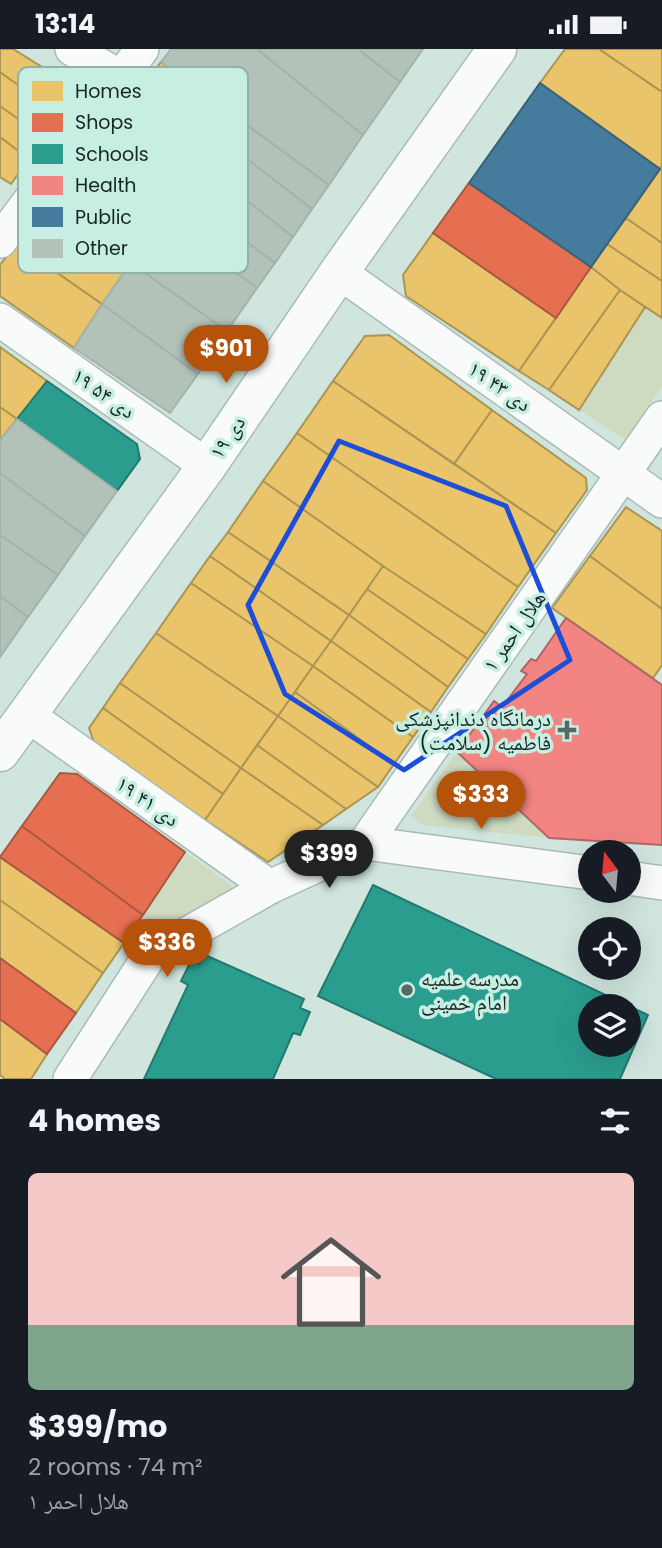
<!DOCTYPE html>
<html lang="en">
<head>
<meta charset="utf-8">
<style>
	body { margin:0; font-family:Poppins,"Noto Naskh Arabic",sans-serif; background:#242831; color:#f1f3f6; height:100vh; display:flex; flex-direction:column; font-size:26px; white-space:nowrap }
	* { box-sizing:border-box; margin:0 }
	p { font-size:23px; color:#9ea1a6 }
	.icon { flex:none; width:38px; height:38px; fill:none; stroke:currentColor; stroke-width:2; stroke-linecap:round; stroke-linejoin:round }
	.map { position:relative; height:1030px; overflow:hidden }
	.drawer { display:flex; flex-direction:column; background:#171b24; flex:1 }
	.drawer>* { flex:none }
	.needle { width:46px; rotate:344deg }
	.tools { position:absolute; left:578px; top:791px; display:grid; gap:14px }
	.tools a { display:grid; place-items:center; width:63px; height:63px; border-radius:50%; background:#171b24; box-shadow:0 7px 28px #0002; font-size:35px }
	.price { position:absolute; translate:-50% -60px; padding:0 16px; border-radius:24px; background:#b45309; color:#fff; font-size:23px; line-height:46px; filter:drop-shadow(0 2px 4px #0008) }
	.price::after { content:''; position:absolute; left:50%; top:42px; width:21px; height:16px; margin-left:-10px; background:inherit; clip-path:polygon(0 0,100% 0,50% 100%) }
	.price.current { background:#222; color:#fff }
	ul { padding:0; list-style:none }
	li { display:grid; align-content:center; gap:14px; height:371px; padding:0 28px }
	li+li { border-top:2px solid #363941 }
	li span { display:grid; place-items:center; height:217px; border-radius:10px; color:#555 }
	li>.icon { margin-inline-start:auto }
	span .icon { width:126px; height:126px; fill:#fffc; stroke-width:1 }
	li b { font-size:30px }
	h2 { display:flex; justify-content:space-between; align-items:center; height:84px; padding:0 28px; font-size:30px }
	.status { display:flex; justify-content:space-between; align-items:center; height:49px; padding:0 35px; background:#171b24; direction:ltr }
	.status svg { height:19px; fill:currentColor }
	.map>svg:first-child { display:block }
	.green { fill:#cedbc1 }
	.homes { fill:#e9c46a; stroke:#aa9554; stroke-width:2 }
	.shops { fill:#e76f51; stroke:#a95943; stroke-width:2 }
	.schools { fill:#2a9d8f; stroke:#24796e; stroke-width:2; fill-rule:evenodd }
	.health { fill:#f28482; stroke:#b06865; stroke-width:2 }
	.public { fill:#457b9d; stroke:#376278; stroke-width:2 }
	.building { fill:#b2c2b9; stroke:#a4b2aa; stroke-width:2 }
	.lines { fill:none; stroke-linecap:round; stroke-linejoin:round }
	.minor-casing { stroke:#aabbb6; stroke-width:36 }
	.secondary-casing { stroke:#aabbb6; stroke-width:41 }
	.minor { stroke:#f8fbfa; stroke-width:33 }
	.secondary { stroke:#f8fbfa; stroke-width:38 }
	.marked { fill:none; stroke:#1d4ed8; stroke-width:5; stroke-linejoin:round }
	.poi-dot { fill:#576964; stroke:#c6eee2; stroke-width:2.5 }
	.labels { text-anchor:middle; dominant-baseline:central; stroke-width:7; stroke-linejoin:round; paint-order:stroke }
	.street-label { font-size:21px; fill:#172622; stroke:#c6eee2 }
	.poi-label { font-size:21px; fill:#172622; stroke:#c6eee2; text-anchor:end }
	.key { fill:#c6eee2; stroke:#92b2a8; stroke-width:2 }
	.key-label { font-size:19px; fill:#172622 }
</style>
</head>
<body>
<div class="status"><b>13:14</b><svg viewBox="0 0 49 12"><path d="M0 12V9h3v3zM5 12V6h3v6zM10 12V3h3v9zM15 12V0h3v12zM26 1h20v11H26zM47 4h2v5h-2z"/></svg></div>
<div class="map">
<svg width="662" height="1030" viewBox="0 0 662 1030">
	<rect width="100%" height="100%" fill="#cfe5de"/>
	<!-- green -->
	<path class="green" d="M645 258 662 269V338L625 391 579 361Z
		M457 703 549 789 423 776 411 767Z
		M185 803 232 837 221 852 156 878 143 866Z"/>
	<!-- homes -->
	<path class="homes" d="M0 0H13L71 36 72 53 61 67 0 23Z
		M565 0H599L662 43V116L660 120 540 34Z
		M599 0H662V43Z
		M161 13 205 46 190 66 147 31Z
		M0 23 61 67 45 89 0 57Z
		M0 57 45 89 29 110 0 88Z
		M0 88 29 110 11 135 0 128Z
		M660 120 662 121V194L626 169Z
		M48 152 131 214 102 255 16 195Z
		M626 169 662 194V232L607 195Z
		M433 184 556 269 519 322 406 247 403 226Z
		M16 195 102 255 74 299 0 247V216Z
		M607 195 662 232V269L620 241 591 218Z
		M591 218 620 241 549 341 519 322Z
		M620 241 645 258 579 361 549 341Z
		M389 286 492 361 454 415 333 332 365 287Z
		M0 298 47 332 17 370 0 358Z
		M333 332 556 484 518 538 297 384Z
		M0 358 17 370 0 391Z
		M492 361 586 429 587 441 556 484 454 415Z
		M297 384 518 538 486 585 383 517 263 432Z
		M263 432 383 517 349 566 228 483Z
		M626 458 662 482V560L590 507Z
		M228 483 349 566 331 592 210 507Z
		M210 507 331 592 313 617 191 534Z
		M590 507 662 560V616L653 629 552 559Z
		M383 517 486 585 468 610 367 540Z
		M191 534 313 617 278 667 156 584Z
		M367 540 468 610 448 638 349 566Z
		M349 566 448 638 431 663 331 592Z
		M156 584 278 667 241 719 120 634Z
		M331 592 431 663 413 688 313 617Z
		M313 617 413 688 394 715 295 643Z
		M120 634 241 719 223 745 103 659Z
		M295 643 394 715 378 738 278 667Z
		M103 659 223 745 205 771 95 696 89 679Z
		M278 667 378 738 346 760 257 696Z
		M257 696 346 760 323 776 241 719Z
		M241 719 323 776 268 813 205 771Z
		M0 808 124 894 103 924 0 851Z
		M0 851 103 924 76 964 0 909Z
		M0 970 47 1005 31 1030H5L0 1026Z"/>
	<!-- shops -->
	<path class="shops" d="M469 134 591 218 556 269 433 184Z
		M60 724 77 725 185 803 143 866 22 777Z
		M22 777 143 866 124 894 0 808Z
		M0 909 76 964 47 1005 0 970Z"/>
	<!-- schools -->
	<path class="schools" d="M47 332 137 395 140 410 117 442 17 370Z
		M373 836 648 966 620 1030H496L318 947ZM590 957H628V996H590Z
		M205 906 304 950 300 959 310 963 300 986 293 984 273 1030H144L188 936 181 932 191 912 199 915Z"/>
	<!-- health -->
	<path class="health" d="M566 569 662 636V796L549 789 457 703 494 652 502 658 527 625 521 622 531 610 536 612Z"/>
	<!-- public -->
	<path class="public" d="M540 34 660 120 591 218 469 134Z"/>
	<!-- building -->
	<path class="building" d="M171 0H257L363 86 329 136 161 13Z
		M257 0H358L400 33 363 86Z
		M358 0H423L400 33Z
		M205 46 329 136 312 160 190 66Z
		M190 66 312 160 293 188 172 92Z
		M172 92 293 188 275 214 151 121Z
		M151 121 275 214 257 239 132 148Z
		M162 169 257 239 227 282 131 214Z
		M131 214 227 282 198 325 102 255Z
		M102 255 198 325 170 364 74 299Z
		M17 370 117 442 85 487 0 424V391Z
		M0 424 85 487 58 526 0 486Z
		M0 486 58 526 28 568 0 547Z
		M0 547 28 568 0 608Z"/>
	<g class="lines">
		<defs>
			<path id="minor" d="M72 0 122 29
				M0 192 142 0
				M339 223 662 452
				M0 271 207 417
				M26 665 270 838
				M365 794 662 369
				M365 794 590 824
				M628 829 662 834
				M70 1030 150 906 270 838 365 794"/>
			<path id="secondary" d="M0 703 207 417 339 223 497 0"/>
		</defs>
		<!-- minor casing -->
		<use href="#minor" class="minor-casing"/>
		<!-- secondary casing -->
		<use href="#secondary" class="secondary-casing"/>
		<!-- minor -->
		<use href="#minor" class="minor"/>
		<!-- secondary -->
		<use href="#secondary" class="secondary"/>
	</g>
	<!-- marked area -->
	<path class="marked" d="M339 392 506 457 570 611 404 721 285 645 248 556Z"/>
	<!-- markers -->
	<g class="poi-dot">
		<path d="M563.5 670.5h7v7h7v7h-7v7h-7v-7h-7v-7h7z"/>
		<circle cx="407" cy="941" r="7"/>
	</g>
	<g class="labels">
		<!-- street labels -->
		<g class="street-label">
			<text transform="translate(500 337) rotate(35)">۱۹ دی ۴۳</text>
			<text transform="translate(104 344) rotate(35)">۱۹ دی ۵۴</text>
			<text transform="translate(227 388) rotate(-56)">۱۹ دی</text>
			<text transform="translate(514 582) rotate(-55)">هلال احمر ۱</text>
			<text transform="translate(148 752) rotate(35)">۱۹ دی ۴۱</text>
		</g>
		<!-- poi labels -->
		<g class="poi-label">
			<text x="551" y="669">درمانگاه دندانپزشکی<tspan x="551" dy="24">فاطمیه (سلامت)</tspan></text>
			<text x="421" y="929" text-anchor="start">مدرسه علمیه<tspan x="421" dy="24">امام خمینی</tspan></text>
		</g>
	</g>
	<!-- legend -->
	<rect x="18" y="18" width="230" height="206" rx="10" class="key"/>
	<rect x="32" y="32" width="31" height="20" fill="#e9c46a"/>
	<rect x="32" y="64" width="31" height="19" fill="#e76f51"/>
	<rect x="32" y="95" width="31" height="20" fill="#2a9d8f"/>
	<rect x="32" y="127" width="31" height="19" fill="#f28482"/>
	<rect x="32" y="158" width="31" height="20" fill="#457b9d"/>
	<rect x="32" y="190" width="31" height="19" fill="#b2c2b9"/>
	<g class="key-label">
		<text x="75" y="49">Homes</text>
		<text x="75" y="80">Shops</text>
		<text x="75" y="112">Schools</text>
		<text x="75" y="143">Health</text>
		<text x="75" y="175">Public</text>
		<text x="75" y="206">Other</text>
	</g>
</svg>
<div class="tools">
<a><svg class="needle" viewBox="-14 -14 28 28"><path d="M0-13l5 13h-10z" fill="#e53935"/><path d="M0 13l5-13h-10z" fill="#9ea1a6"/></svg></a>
<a><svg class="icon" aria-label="locate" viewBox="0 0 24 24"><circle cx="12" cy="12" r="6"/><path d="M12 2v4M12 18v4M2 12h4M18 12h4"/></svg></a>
<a><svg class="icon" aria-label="layers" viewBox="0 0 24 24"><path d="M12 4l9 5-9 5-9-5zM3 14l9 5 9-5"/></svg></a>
</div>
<b class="price" style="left:226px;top:336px">$901</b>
<b class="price" style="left:481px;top:782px">$333</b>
<b class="price current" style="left:329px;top:841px">$399</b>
<b class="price" style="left:167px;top:930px">$336</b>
</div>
<section class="drawer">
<h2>4 homes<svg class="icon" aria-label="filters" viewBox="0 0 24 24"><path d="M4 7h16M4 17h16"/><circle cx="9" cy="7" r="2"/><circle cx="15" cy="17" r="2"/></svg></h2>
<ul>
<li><span style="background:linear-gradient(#f6c9c9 70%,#7fa58c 0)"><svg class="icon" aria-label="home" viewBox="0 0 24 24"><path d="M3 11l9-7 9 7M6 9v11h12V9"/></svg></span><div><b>$399/mo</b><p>2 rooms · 74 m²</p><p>هلال احمر ۱</p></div></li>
</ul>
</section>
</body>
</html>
